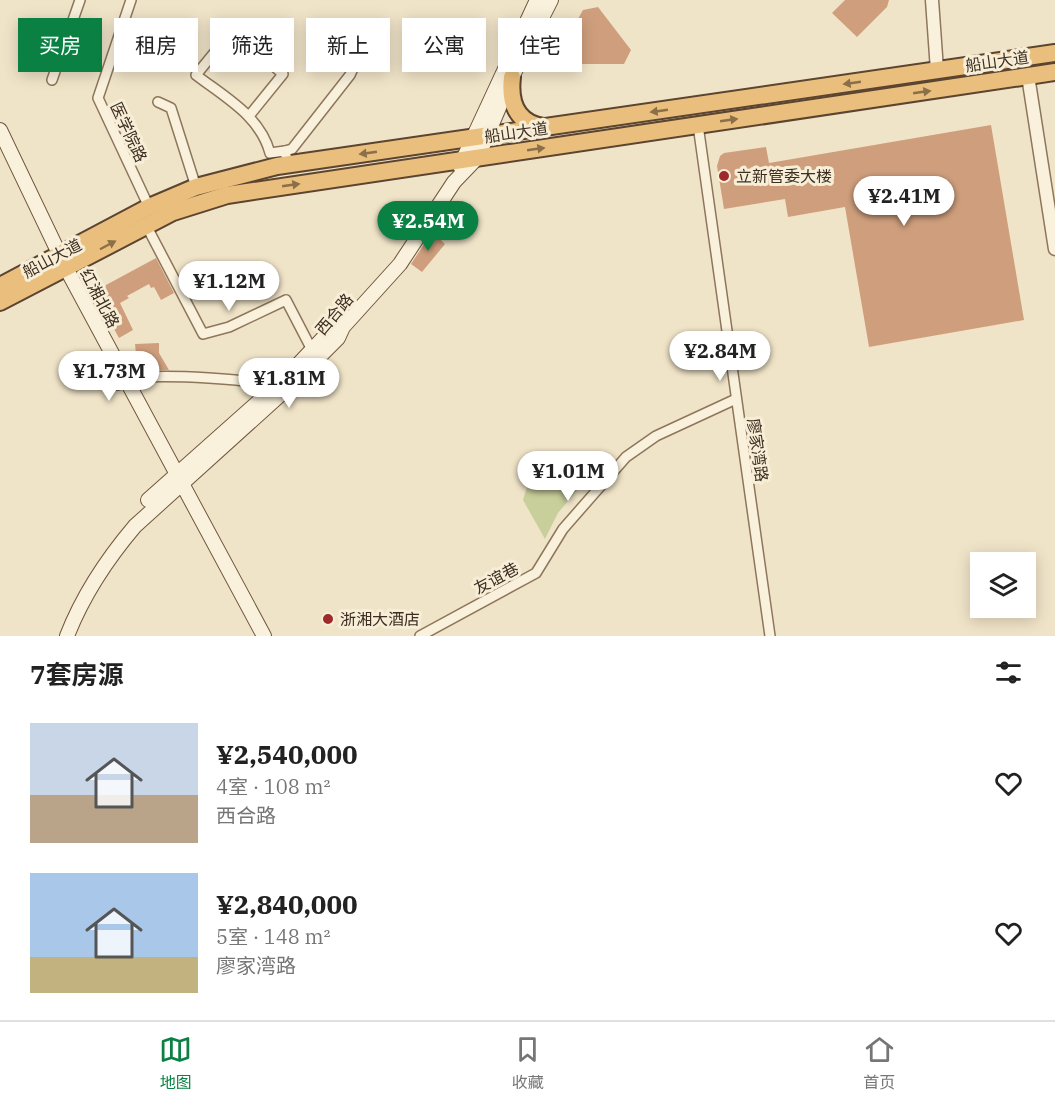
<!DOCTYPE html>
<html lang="zh">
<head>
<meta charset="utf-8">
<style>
	body { margin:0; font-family:"IBM Plex Serif","Noto Sans SC",serif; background:#f6f6f6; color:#222; height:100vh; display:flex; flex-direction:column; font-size:22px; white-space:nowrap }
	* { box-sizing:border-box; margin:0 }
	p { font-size:20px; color:#767676 }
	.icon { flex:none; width:33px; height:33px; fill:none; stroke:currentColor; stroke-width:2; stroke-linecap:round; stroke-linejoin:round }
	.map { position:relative; height:636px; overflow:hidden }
	.drawer { display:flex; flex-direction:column; background:#fff; flex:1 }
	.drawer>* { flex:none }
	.guide { position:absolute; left:18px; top:18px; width:600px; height:54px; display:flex; gap:12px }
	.buttons { position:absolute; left:970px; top:552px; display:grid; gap:12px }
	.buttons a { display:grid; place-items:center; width:66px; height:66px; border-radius:0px; background:#fff; box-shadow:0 3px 15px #0003; font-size:30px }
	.price { position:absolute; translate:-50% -51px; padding:0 14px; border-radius:21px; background:#fff; color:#222; font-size:20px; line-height:39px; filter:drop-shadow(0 2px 3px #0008) }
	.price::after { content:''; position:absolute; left:50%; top:36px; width:18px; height:14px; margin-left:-9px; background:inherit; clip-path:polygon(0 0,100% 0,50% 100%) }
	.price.selected { background:#0b8043; color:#fff }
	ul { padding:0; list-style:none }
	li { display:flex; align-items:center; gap:18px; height:150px; padding:0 30px }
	li span { display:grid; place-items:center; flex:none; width:168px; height:120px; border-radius:0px; color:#555 }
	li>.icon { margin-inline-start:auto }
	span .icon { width:72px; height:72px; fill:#fffc; stroke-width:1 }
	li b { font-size:26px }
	h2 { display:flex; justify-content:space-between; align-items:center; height:72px; padding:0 30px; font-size:26px }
	.chip { padding:0 21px; border-radius:0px; background:#fff; box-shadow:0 3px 15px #0003; font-size:21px; line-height:54px }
	.chip.selected { background:#0b8043; color:#fff }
	.dock { display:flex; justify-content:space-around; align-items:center; height:84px; border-top:2px solid #e0e0e0; background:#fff; font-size:16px; color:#767676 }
	.dock a { display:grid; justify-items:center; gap:3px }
	.dock .selected { color:#0b8043 }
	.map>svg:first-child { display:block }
</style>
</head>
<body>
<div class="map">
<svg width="1055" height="636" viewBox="0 0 1055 636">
	<rect width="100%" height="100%" fill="#f0e4c8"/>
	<path fill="#c9cf9b" d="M578,459L588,477L558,513L545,539L523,500L527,487Z"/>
	<g fill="#cf9f7d">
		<path d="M845,0H889L887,7L857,37L832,13Z"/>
		<path d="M598,7L631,50L624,64H573L560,50L583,10Z"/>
		<path d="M991,125L1024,320L869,347L845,207L788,217L785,199L724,209L717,166L720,156L724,153L766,147L769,163Z"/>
		<path d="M432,232L445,244L422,272L411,264Z"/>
		<path d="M156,258L174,293L161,300L154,287L151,288L149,284L127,296L129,298L120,303L133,330L119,338L101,305V291L106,285Z"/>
		<path d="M159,343V353L169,370H146L136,354L135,344Z"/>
	</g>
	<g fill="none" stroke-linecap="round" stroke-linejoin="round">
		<g stroke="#8d765c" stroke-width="12">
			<g id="minor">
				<path d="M131,0L98,98L149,207"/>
				<path d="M52,80L80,0"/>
				<path d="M158,102L171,108L196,187"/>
				<path d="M249,116L283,74L232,31L196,75C226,98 260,116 270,153L285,151L288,164"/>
				<path d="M698,125L770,636"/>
				<path d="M285,151L292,149L350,75L360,53"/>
				<path d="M146,225L203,334L229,327L286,300L312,350"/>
				<path d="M118,385C123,383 129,379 135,378C159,375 260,377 278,390"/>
				<path d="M420,636L536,573L563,529L626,457L656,436L736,399"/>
			</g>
		</g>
		<g stroke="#8d765c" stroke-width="15">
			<g id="tertiary">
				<path d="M932,0L937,70"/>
				<path d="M1028,76L1055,249"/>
			</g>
		</g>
		<g stroke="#6f573f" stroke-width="16">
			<g id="secondary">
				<path d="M0,130L66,268L264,636"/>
				<path d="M460,166L537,0"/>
				<path d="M291,372L344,316"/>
				<path d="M148,500L275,387"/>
				<path d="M67,636C83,595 107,559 135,526L291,385L338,338L343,327L400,264L454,182L478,157L512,77L551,0"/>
			</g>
		</g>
		<g stroke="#5b4430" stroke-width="20">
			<g id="trunk">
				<path d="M512,77C509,102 516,123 543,127"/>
				<path d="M0,286L149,207L196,187L277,166L1055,53"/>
				<path d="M0,302L173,212L227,195L1055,72"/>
			</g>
		</g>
		<use href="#minor" stroke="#faf1dc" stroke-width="9"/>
		<use href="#tertiary" stroke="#faf1dc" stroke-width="12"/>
		<use href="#secondary" stroke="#faf1dc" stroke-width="14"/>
		<use href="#trunk" stroke="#eabe7c" stroke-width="16"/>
	</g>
	<defs><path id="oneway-solid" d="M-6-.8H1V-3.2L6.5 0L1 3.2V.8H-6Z" transform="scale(1.5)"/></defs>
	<g fill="#8b6f49">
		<use href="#oneway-solid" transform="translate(852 83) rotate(172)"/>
		<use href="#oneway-solid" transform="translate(922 92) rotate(-8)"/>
		<use href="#oneway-solid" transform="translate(659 111) rotate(172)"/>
		<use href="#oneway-solid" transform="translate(729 120) rotate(-8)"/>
		<use href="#oneway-solid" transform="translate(536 149) rotate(-8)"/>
		<use href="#oneway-solid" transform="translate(368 153) rotate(172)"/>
		<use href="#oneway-solid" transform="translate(291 185) rotate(-8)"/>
		<use href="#oneway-solid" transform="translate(108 245) rotate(-28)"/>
	</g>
	<g fill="#9e2a2b" stroke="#f7eed8" stroke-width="2">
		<circle cx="724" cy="176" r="6"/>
		<circle cx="328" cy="619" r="6"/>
	</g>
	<g text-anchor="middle" stroke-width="6" stroke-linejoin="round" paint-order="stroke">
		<g font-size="16" fill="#3d2e20" stroke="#f7eed8">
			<text transform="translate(997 61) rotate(-8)" y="6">船山大道</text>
			<text transform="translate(129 132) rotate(65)" y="6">医学院路</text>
			<text transform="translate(516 132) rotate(-8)" y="6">船山大道</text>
			<text transform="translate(52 258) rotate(-28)" y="6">船山大道</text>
			<text transform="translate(100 298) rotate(62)" y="6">红湘北路</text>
			<text transform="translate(334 314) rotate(-50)" y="6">西合路</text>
			<text transform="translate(758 450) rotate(82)" y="6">廖家湾路</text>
			<text transform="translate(496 578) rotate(-28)" y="6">友谊巷</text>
		</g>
		<g font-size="16" fill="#3d2e20" stroke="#f7eed8" text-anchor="start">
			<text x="736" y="182">立新管委大楼</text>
			<text x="340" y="625">浙湘大酒店</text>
		</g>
	</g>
</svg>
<div class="buttons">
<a><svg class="icon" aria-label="layers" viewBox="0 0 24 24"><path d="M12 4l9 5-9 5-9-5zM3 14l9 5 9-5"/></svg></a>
</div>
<b class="price" style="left:904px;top:227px">¥2.41M</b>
<b class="price selected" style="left:428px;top:252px">¥2.54M</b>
<b class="price" style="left:229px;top:312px">¥1.12M</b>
<b class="price" style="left:720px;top:382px">¥2.84M</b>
<b class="price" style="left:109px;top:402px">¥1.73M</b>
<b class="price" style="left:289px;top:409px">¥1.81M</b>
<b class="price" style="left:568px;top:502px">¥1.01M</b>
<div class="guide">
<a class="chip selected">买房</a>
<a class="chip">租房</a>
<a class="chip">筛选</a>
<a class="chip">新上</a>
<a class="chip">公寓</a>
<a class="chip">住宅</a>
</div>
</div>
<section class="drawer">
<h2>7套房源<svg class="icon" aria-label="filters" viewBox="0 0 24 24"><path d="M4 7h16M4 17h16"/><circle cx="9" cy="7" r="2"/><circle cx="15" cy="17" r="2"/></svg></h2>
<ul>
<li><span style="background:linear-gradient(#c9d6e8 60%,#b9a48a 0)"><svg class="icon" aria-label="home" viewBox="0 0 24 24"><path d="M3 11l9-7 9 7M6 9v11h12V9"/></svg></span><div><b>¥2,540,000</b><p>4室 · 108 m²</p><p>西合路</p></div><svg class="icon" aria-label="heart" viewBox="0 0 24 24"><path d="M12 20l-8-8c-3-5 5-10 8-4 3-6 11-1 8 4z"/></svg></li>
<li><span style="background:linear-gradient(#a9c7e8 70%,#c2b280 0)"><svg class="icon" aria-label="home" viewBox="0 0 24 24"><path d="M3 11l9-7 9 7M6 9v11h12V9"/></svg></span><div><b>¥2,840,000</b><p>5室 · 148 m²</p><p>廖家湾路</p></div><svg class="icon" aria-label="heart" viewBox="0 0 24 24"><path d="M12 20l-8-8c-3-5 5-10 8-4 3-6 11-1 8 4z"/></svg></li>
</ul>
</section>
<nav class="dock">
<a class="selected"><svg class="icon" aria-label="map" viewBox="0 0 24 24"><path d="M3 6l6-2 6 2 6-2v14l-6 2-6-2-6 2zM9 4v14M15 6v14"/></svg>地图</a>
<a><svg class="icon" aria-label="saved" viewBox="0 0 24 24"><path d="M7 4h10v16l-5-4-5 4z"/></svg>收藏</a>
<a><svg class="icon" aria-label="home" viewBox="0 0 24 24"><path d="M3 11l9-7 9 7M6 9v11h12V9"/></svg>首页</a>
</nav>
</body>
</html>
